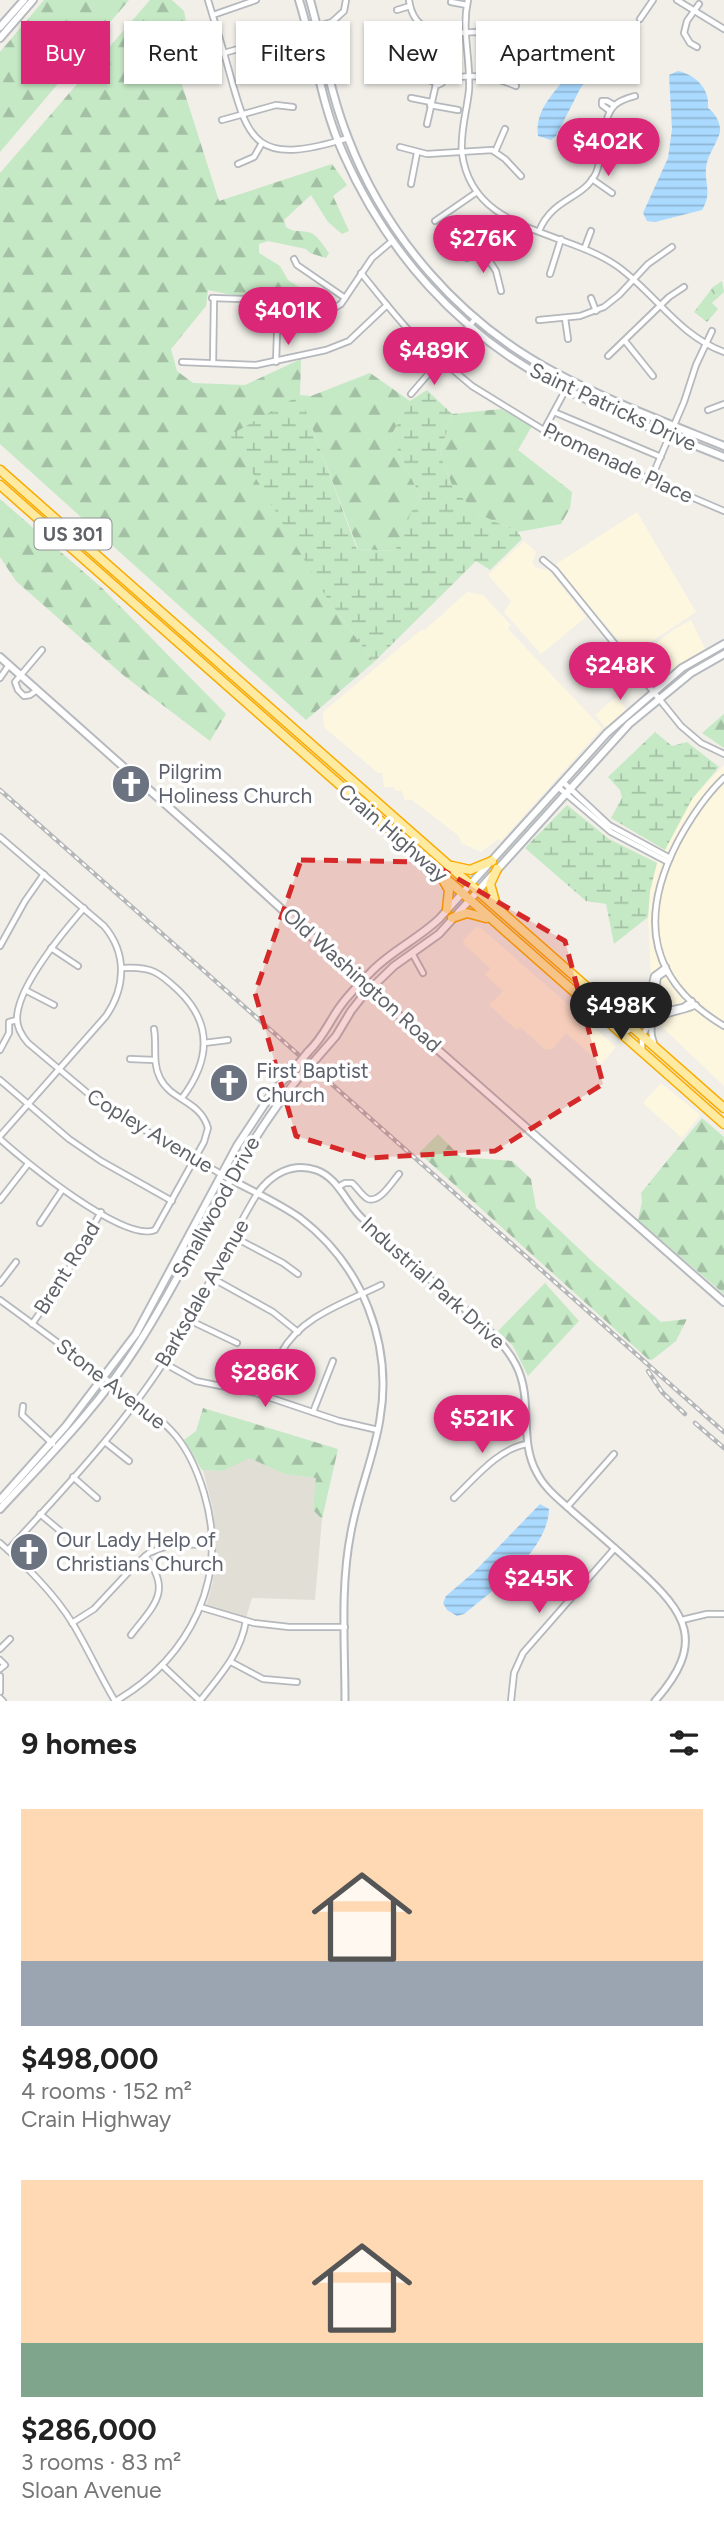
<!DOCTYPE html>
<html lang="en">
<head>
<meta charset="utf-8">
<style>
	body { margin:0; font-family:Figtree,sans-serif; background:#f6f6f6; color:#222; height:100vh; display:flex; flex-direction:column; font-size:26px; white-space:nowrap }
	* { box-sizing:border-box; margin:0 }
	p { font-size:23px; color:#767676 }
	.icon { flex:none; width:38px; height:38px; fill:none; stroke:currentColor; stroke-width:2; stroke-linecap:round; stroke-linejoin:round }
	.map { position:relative; height:1701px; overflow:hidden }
	.side { display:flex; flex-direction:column; background:#fff; flex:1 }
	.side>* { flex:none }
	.top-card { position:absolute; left:21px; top:21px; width:682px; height:63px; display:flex; gap:14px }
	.price { position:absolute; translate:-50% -60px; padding:0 16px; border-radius:24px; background:#db2777; color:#fff; font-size:23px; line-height:46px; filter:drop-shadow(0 2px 4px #0008) }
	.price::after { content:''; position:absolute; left:50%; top:42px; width:21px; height:16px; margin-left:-10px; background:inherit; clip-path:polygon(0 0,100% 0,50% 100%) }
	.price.selected { background:#222; color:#fff }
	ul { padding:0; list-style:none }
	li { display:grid; align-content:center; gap:14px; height:371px; padding:0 21px }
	li span { display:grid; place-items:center; height:217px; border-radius:0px; color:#555 }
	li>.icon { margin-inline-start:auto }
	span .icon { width:126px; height:126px; fill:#fffc; stroke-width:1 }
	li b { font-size:30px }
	h2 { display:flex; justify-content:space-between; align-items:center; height:84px; padding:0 21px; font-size:30px }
	.chip { padding:0 24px; border-radius:0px; background:#fff; box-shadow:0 2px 5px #0004; font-size:24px; line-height:63px }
	.chip.selected { background:#db2777; color:#fff }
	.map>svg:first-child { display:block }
</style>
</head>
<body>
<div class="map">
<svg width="724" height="1701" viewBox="0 0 724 1701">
	<defs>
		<pattern id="forest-firs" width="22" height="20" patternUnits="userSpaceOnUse" patternTransform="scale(1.75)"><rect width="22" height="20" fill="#c5e8c5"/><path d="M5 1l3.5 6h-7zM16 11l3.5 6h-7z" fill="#a3c0a4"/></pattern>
		<pattern id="wetland-marsh" width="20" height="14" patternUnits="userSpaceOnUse" patternTransform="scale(1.75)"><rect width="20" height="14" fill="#c5e8c5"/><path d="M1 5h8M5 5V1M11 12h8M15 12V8" fill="none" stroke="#a3c0a4"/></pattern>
		<pattern id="park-crowns" width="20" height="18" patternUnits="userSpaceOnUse" patternTransform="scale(1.75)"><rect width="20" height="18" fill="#c5e8c5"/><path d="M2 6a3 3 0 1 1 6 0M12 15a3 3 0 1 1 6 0" fill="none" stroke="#a3c0a4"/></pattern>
		<pattern id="water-rules" width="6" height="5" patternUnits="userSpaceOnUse" patternTransform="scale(1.75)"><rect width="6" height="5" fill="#aadaff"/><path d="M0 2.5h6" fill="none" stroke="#8eb4d2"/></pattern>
	</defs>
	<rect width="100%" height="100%" fill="#f1efe8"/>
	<g fill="#fef7e0">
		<path d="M637,512L696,612L631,655L585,601L556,564Z"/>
		<path d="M524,541L536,552L532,562L535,567L544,570L547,568L586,617L541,654L504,612L511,601L488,575Z"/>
		<path d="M467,592L483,595L511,625L508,629L602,728L501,841L498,839L481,852L461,843L459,836L412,800H405L401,790L396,791L394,787H384L382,773H378L324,727L323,712L422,629L424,631Z"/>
		<path d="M691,620L705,649L653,684L636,664L635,660L673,630Z"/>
		<path d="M616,697L627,711L608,728L605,727L595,715Z"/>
		<path d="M724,765V1086L642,1008L647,1001L651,977L648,917L650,891L657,863L692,799Z"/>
		<path d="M476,927L481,928L616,1047L601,1064L566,1033L553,1048L546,1050L520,1027L517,1030L489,1005L503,991L485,975L490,968L464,944L463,941Z"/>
		<path d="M661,1083L700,1115L682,1138L643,1103Z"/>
	</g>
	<path fill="#e1ded6" d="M249,1457L284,1474L317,1478L313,1510L322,1519L315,1600L252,1598L246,1618L206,1606L213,1582L216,1544L213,1509L203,1470L222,1471Z"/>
	<g fill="url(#forest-firs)">
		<path d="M44,0H129L0,152V52Z"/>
		<path d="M150,0H172L184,11L190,42L171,50L219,201L332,164L347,185L333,196L349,231L342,234L328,222L311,195L284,220L286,227C294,233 299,230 308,232C318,234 323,246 329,253L326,258L310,253L306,249L268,241L259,244V253L280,266L288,280L304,290L314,301L301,309L208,290L206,306L171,349L177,371L193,383L245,385L301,359L300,395L311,396L370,373L410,401L391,436L421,498L412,511L396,551L358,549L300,396L327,598L374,662L306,720L0,444V173Z"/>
		<path d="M501,409L532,426L518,450L572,492L570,508L561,524L518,532L476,513L453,488L440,454L452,414Z"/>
		<path d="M0,499L102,588L226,714L210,741L123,675L16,581L0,557Z"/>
		<path d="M724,714V748L702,733Z"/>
		<path d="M702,1118L724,1137V1294L638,1220L642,1202L641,1193Z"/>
		<path d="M438,1134L461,1157L512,1161L531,1179L536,1208L595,1264L661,1322L687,1319L676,1341L652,1360L648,1359L419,1153Z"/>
		<path d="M545,1283L579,1321L528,1376L513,1346L498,1331Z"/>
		<path d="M203,1408L338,1449L322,1519L313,1510L316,1478L284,1474L250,1458L222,1471L202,1470L184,1440L196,1431Z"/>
	</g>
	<g fill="url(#wetland-marsh)">
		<path d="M427,390L452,414L440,454L453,488L476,513L518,532L522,539L490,570L476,561L374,662L327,598L230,435L300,395L357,549L395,551L412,511L421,498L391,436L410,401Z"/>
		<path d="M655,732L672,746L687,742L719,767L692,799L665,850L611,818L622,798L620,790L608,777Z"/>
		<path d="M567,805L609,839L657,863L650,891L648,917L614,944L606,904L586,901L525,848Z"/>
	</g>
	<path fill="url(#park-crowns)" d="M722,281L724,292L712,303L718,309L707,322L694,312L713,287Z"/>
	<g fill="url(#water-rules)">
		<path d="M586,22C598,26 603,31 609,43L606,52L580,89L556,136L551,140L538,136C533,100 573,82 575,56C576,47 571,37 571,28Z"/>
		<path d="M678,71C696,75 710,89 708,108C715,113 721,123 720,132C717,144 707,155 706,168C705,186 712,194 702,210L655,222L647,221L643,213L668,158L672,129L669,75Z"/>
		<path d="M540,1504L549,1509C548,1551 494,1589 464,1614L457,1616L447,1610L443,1603L446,1596L474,1572Z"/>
	</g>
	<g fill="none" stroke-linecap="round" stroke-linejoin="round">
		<g stroke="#b5b8bc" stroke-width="8">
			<g id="minor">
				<path d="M208,0L224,53"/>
				<path d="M346,0L344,11L332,22L224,53C248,138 248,169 348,138"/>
				<path d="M409,0C415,47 466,29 495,32C509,34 523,41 537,45"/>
				<path d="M468,0C461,31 471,59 469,90C467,111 460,131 462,153C472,233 564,229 617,266C655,293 678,335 724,352"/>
				<path d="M677,0L724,29"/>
				<path d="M451,2L467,5"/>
				<path d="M397,10L410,6"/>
				<path d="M213,15L256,0"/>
				<path d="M640,19L653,0"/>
				<path d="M391,37L405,73C415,80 429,76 438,85L442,83L444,78L437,75L434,81"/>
				<path d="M266,41L273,63"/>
				<path d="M440,44V75"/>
				<path d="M697,47L690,43L684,33L687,21L699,4"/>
				<path d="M444,79C471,74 491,75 516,86"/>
				<path d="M411,98L431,102"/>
				<path d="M430,105L458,110"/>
				<path d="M610,111L602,105V101H607L614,105"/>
				<path d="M222,120L276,105L293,107"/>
				<path d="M427,124L436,84"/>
				<path d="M605,135L627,138L645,149"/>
				<path d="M400,147L427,154L492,150L505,159L521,176"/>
				<path d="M580,148L601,152"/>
				<path d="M495,152L505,129"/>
				<path d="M238,164L254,157L262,143"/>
				<path d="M592,179L612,193"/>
				<path d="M411,184L417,153"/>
				<path d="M435,221L477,192"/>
				<path d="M539,231C553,197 583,200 596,173C604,155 601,117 615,105C620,100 628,98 635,96"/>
				<path d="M585,247L591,231"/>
				<path d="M483,251L496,271L501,291"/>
				<path d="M467,258L483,251L507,219"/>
				<path d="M294,259L297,265L345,298"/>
				<path d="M361,273C380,296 413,340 437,356"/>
				<path d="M550,274L561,239"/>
				<path d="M212,298L242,299L312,314H324L341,304L372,258L392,241"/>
				<path d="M591,298L596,311"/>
				<path d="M565,318L568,339"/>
				<path d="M539,320L580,316L604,307L619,295L648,264L672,247"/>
				<path d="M625,341L653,376"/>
				<circle cx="441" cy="359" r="5.5"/>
				<path d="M445,355L476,318"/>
				<path d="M608,356L669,297L684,287"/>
				<path d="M182,362L256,365L326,350L349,341L387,305"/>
				<path d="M276,362L278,307"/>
				<path d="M213,363L214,298"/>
				<path d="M445,363L472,386L563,442L724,511"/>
				<path d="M411,394L437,364"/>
				<path d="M708,410L724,404"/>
				<path d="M554,412L661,457"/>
				<path d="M544,430L566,389"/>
				<path d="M651,479L684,402L696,365L712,331"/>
				<path d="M543,560L555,570L681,726L701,743L724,754"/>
				<path d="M0,678L9,665"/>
				<path d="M37,690L30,695L24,696L18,690L15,682L42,650"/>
				<path d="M724,778C704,797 690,819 677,843C639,918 648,981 724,1026"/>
				<path d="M563,782L609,825L670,858"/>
				<path d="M558,787L611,832L668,862"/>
				<path d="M0,837L104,926C127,953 126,987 106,1016L0,1136"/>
				<path d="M84,908C64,931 17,987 17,1019C17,1028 22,1036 28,1043L103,1106L221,1174"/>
				<path d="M0,946L25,901L44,874"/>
				<path d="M51,948L78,966"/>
				<path d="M412,953L423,973"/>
				<path d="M122,968C151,966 159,972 179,991C214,1025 209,1062 182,1098"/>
				<path d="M27,991L54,1005"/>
				<path d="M628,1021C654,1019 649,993 654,976L666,967"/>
				<path d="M618,1028L627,1031C637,1026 653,1013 655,1001C657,993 656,985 658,977L667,971"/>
				<path d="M204,1043L228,1040"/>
				<path d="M654,1043C641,1010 678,1015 696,1005"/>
				<path d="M0,1050L9,1033V1022L17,1020"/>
				<path d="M642,1051V1036L656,1013L683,1007L692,1001"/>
				<path d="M130,1059L155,1060"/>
				<path d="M0,1080L69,1139L101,1161L172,1201"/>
				<path d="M0,1139C24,1161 124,1243 155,1230L204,1142L208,1128C200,1100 171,1101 160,1078C152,1063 157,1045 154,1029"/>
				<path d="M338,1187L345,1183H352C357,1187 362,1196 368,1199C380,1203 392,1182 399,1174"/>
				<path d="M0,1200L28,1164"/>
				<path d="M40,1223L62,1190"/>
				<path d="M234,1237L283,1263L298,1274"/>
				<path d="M212,1278L273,1312L298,1332"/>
				<path d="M0,1283L16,1262"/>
				<path d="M0,1300C40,1329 80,1359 119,1389C139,1404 160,1417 176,1436C190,1453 198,1473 204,1493C230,1579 190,1657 116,1701"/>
				<path d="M189,1320L237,1343"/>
				<path d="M32,1324L61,1283L101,1212"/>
				<path d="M164,1363L196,1381L256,1393L339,1421L378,1430"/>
				<path d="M266,1395C270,1382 274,1366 281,1353C301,1316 345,1303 381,1285"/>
				<path d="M23,1406L22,1415L53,1444"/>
				<path d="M313,1412L333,1361"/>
				<path d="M105,1442L129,1461"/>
				<path d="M73,1477L97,1498"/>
				<path d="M454,1498C474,1479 499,1448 527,1444"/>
				<path d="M567,1507L614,1454"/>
				<path d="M40,1514L64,1534"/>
				<path d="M0,1543C27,1567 54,1593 73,1624C88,1649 100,1676 115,1701"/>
				<path d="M8,1550C63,1490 120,1430 164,1362C199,1308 224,1249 257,1194"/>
				<path d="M200,1607L254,1623L289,1627H345"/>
				<path d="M682,1620L707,1614H724"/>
				<path d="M72,1623L94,1609L136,1564L149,1553L172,1544L212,1545"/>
				<path d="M131,1635C154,1605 173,1591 145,1556"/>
				<path d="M0,1649L10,1639"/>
				<path d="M0,1660L5,1665L0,1669"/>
				<path d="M231,1662L263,1679L297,1682"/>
				<path d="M163,1666L200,1701"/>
				<path d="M0,1676V1692"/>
				<path d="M0,1698L3,1701"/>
				<path d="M200,1701C220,1675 240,1655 246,1621"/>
				<path d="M511,1701L514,1673L523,1653L615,1548"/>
			</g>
		</g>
		<g stroke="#b5b8bc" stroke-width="9">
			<g id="tertiary">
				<path d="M221,1174C247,1189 276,1201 300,1218C362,1265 393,1343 380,1419C374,1457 358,1493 351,1532C340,1587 345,1645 345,1701"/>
				<path d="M257,1194C271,1174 292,1162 316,1170C339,1178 346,1204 363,1219C392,1247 424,1274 454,1300C476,1319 503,1339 516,1365C534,1400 518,1440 537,1473C545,1489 560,1500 573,1512C594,1530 616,1549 637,1568C688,1614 706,1643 655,1701"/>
			</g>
		</g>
		<g stroke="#b6babf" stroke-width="10">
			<g id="secondary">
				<path d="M299,0C315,51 321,104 343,153C386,251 458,333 554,383C608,412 667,434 724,457"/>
				<path d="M310,0C323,46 330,93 348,138C386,237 460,322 554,372C608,401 667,423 724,446"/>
				<path d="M0,27L24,0"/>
				<path d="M0,38L33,0"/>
				<path d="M0,657L227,859L361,982L724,1302"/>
				<path d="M308,1052C322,1039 328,1024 339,1008C348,995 360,983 371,972C391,951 418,939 439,919L607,733L682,668L724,644"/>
				<path d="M316,1059L336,1036L351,1011L362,997L394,966L439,934L629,724L691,673L724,654"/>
				<path d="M0,1500L66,1426L136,1334L237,1146L272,1093L299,1063"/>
				<path d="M0,1509C48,1457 99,1406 137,1346C196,1255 234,1152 306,1069"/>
			</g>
		</g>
		<g stroke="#f9ab00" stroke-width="11">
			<g id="trunk">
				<path d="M0,470L724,1108"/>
				<path d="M0,485L724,1124"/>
				<path d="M452,866L470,870L492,861"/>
				<path d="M442,878L449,890L447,909"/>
				<path d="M496,905L490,884L497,869"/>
				<path d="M452,918L467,913L486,918"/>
			</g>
		</g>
		<use href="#minor" stroke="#fff" stroke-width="4.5"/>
		<use href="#tertiary" stroke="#fff" stroke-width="5"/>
		<use href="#secondary" stroke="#fff" stroke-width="6"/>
		<use href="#trunk" stroke="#feeaa1" stroke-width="8"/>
		<g stroke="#b6b7b8" stroke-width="4.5">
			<g id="rail">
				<path d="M0,790L724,1432"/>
				<path d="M648,1371L662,1392L685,1414"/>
				<path d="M695,1423L724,1448"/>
			</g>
		</g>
		<use href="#rail" stroke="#fff" stroke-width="2" stroke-dasharray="5" stroke-linecap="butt"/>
		<g stroke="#b6babf" stroke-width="10" stroke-linecap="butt">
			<g id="secondary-bridge">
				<path d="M299,1063L308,1052"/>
				<path d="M306,1069L316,1059"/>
			</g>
		</g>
		<use href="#secondary-bridge" stroke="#fff" stroke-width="6"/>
	</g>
	<path fill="#d62828" fill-opacity="0.2" stroke="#d62828" stroke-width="5" stroke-dasharray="14 9" stroke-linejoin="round" d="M301,860L429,862L565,941L603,1084L495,1151L368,1158L296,1136L255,993Z"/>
	<defs>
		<g id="church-disc" transform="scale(2.0125)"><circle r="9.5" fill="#6b7280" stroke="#fff"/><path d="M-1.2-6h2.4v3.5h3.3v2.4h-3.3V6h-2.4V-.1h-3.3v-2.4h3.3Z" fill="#fff"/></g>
	</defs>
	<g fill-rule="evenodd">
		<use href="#church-disc" x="131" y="784"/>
		<use href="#church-disc" x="229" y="1083"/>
		<use href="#church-disc" x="29" y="1552"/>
	</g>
	<g text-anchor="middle" stroke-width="7" stroke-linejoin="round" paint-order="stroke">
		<rect fill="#fff" stroke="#8f9295" stroke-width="2" x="34.5" y="518.5" width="77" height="31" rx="5"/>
		<g font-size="19" font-weight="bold" fill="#5f6368">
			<text x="73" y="541">US 301</text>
		</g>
		<g font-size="21" fill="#5f6368" stroke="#fff">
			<text transform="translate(613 407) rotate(25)" y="7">Saint Patricks Drive</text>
			<text transform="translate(618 463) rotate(25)" y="7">Promenade Place</text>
			<text transform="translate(393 833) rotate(41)" y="7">Crain Highway</text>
			<text transform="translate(362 980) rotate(42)" y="7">Old Washington Road</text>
			<text transform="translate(150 1131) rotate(31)" y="7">Copley Avenue</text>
			<text transform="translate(216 1207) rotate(-61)" y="7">Smallwood Drive</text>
			<text transform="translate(67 1268) rotate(-58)" y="7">Brent Road</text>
			<text transform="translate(433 1283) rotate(42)" y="7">Industrial Park Drive</text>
			<text transform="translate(202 1293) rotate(-60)" y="7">Barksdale Avenue</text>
			<text transform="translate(111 1384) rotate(38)" y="7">Stone Avenue</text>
		</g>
		<g font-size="21" fill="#5b616d" stroke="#fff" text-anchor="start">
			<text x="158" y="779">Pilgrim<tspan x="158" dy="24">Holiness Church</tspan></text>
			<text x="256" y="1078">First Baptist<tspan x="256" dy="24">Church</tspan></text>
			<text x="56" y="1547">Our Lady Help of<tspan x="56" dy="24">Christians Church</tspan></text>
		</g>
	</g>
</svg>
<b class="price" style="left:608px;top:178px">$402K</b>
<b class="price" style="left:483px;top:275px">$276K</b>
<b class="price" style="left:288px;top:347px">$401K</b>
<b class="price" style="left:434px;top:387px">$489K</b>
<b class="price" style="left:620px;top:702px">$248K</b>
<b class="price selected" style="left:621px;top:1042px">$498K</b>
<b class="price" style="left:265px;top:1409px">$286K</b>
<b class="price" style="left:482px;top:1455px">$521K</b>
<b class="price" style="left:539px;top:1615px">$245K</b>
<div class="top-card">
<a class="chip selected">Buy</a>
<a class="chip">Rent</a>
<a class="chip">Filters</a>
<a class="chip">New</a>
<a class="chip">Apartment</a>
</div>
</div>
<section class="side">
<h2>9 homes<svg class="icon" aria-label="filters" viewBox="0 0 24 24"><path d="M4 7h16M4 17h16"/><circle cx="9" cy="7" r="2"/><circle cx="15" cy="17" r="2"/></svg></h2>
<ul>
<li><span style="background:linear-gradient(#ffd9b3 70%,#9aa5b1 0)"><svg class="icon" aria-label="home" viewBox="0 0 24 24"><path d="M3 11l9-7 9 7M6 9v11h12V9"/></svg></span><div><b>$498,000</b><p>4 rooms · 152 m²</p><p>Crain Highway</p></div></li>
<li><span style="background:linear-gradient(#ffd9b3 75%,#7fa58c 0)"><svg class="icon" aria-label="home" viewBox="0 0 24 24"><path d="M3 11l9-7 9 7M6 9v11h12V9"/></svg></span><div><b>$286,000</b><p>3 rooms · 83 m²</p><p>Sloan Avenue</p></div></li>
</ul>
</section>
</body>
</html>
